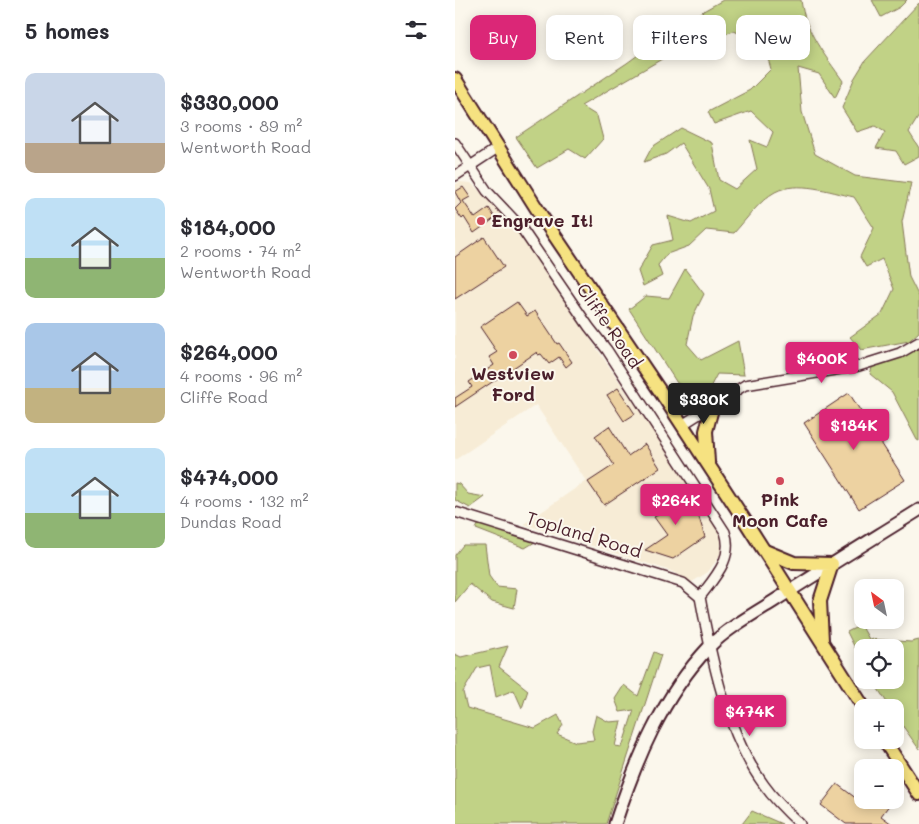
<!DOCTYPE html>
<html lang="en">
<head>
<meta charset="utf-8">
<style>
	body { margin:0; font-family:Mali,sans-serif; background:#f7f7f7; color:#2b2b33; height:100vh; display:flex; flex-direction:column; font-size:19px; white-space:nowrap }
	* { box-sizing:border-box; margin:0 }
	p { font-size:16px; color:#7c7c81 }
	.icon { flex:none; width:28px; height:28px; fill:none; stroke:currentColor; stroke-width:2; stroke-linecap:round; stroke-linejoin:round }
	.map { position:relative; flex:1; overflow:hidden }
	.sheet { display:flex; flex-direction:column; background:#fff; width:455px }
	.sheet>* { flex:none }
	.banner { position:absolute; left:15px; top:15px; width:374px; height:45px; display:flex; gap:10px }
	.needle { width:32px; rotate:327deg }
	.buttons { position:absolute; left:399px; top:579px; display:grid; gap:10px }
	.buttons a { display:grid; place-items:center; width:50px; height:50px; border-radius:10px; background:#fff; box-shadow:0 2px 12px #0003; font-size:25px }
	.price { position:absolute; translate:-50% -42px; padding:0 11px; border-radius:5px; background:#db2777; color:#fff; font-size:16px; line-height:32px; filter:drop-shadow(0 1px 2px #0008) }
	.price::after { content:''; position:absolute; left:50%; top:30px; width:15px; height:11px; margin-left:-8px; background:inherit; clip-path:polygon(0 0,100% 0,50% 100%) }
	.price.active { background:#222; color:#fff }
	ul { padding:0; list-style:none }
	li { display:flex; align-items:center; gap:15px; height:125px; padding:0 25px }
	li span { display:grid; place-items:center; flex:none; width:140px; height:100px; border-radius:10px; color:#555 }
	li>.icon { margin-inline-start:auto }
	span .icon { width:60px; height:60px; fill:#fffc; stroke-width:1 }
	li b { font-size:21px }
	h2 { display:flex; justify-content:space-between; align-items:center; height:60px; padding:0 25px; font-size:21px }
	.pill { padding:0 18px; border-radius:10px; background:#fff; box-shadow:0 2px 12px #0003; font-size:18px; line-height:45px }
	.pill.active { background:#db2777; color:#fff }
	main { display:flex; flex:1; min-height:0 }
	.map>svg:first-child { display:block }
</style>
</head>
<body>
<main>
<section class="sheet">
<h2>5 homes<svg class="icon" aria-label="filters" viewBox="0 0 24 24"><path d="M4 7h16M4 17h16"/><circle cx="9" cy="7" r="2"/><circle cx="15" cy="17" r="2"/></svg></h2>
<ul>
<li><span style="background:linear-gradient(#c9d6e8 70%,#b9a48a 0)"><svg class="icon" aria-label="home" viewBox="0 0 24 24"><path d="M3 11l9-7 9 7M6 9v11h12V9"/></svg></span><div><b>$330,000</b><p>3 rooms · 89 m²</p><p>Wentworth Road</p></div></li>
<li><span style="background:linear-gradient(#bfe0f5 60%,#8fb573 0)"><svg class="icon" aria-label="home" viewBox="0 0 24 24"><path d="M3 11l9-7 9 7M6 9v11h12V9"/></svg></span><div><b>$184,000</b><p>2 rooms · 74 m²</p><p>Wentworth Road</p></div></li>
<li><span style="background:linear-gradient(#a9c7e8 65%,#c2b280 0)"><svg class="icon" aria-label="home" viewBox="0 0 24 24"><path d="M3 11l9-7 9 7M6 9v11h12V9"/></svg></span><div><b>$264,000</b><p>4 rooms · 96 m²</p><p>Cliffe Road</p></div></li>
<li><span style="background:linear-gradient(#bfe0f5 65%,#8fb573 0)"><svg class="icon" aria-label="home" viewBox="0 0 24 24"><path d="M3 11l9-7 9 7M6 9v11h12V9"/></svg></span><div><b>$474,000</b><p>4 rooms · 132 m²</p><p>Dundas Road</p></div></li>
</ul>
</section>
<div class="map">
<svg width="464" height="824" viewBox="0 0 464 824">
	<rect width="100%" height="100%" fill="#fbf7ec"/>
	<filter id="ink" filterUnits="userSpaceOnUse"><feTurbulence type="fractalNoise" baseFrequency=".02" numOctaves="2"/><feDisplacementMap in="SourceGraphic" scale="10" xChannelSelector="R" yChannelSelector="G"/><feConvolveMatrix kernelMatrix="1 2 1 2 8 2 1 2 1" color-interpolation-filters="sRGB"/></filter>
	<g filter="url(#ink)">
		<path fill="#f7ecd6" d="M5,182L16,183L52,217L258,519L266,539V554L253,572L237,582L216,571L69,524L131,481L81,405L0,460V185Z"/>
		<g fill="#c1d286" stroke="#867858">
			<path d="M268,0H346C350,32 370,55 388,81L380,98L364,74L343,68L347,112L360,154L400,176L456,183L447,222L454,277L464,297V332L454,341L406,350L395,337L427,314L439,289L427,259L411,267L405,257L419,228L399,197C375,192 343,180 320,192C305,200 290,221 279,233L251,230L234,246L212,254L203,265L207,276L188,286L183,271L198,245L218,240L213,216L236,223L259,211L254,189L226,143L211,154L189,162L197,147L226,128L257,143L264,180L280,189L302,169L295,140L312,147L318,132L296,111L259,124L253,112L295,90L316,69L309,45L279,31L231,45L126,106L142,116L148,139L130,159L114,149L82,168L61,137L172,63L227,23Z"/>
			<path d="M417,0H452L445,7L426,17Z"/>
			<path d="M464,3V116L454,132L464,148V156L449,164L441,151L421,148L430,132L420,126L402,132L387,108L399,79L410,61Z"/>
			<path d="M230,269L249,294L238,316L232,344L246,360L283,341L289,375L262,374L251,395L222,383L174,309L191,296L214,298Z"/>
			<path d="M464,343V441L462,440L437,392L415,374L419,362Z"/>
			<path d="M0,483L4,484L13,494L30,497L15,508L0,500Z"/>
			<path d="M27,517L65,529L80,542L70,548L21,529Z"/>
			<path d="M8,545H30L34,576L42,587L62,589L59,608L37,602L15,584L0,602V555Z"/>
			<path d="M406,625L414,639L456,642L464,640V749L440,715V708L435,707L417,680H440V648H408L407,662L392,632Z"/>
			<path d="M53,646L44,667L73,690L67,708L59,690L41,697L35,665L22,668L8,692L12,708L80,728L103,715L108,725L102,734L121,742L139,740L137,731L141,715L154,722L166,721L160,746L167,747L179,710L165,712L160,699L169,685L183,696L199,652L206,655L151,824H0V654L6,657Z"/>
			<path d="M297,811L327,824H287Z"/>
		</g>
		<g fill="#edd2a1" stroke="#4a1f2b">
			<path d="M8,187L15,197L8,201L20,218L34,208L40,218L19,233L9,217L7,219L0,209L6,203L0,192Z"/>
			<path d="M29,237L49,267L0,299V257Z"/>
			<path d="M62,302L72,316L80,311L102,344L104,343L117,362L111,367L104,357L94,364L86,354L83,355L82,352L0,407V398L17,387L14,382L39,365L34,357L42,352L25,327Z"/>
			<path d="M163,388L180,414L169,421L152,395Z"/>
			<path d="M394,393L450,480L404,509L349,423Z"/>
			<path d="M154,426L173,456L190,444L205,468L149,505L133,482L159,465L140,436Z"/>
			<path d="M219,486L239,516L243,514L250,537L218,559L190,550L212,535L199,517L203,515L196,504Z"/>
			<path d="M382,784L414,808L420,800H438L426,816L437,824H391L366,805Z"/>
		</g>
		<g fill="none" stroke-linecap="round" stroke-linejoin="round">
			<g stroke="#4a1f2b" stroke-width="12">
				<g id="street">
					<path d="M0,143L32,191L65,226L134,327L152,350L270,532C279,558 260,577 245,597C256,657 272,735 309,785C319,799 332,812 345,824"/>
					<path d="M0,176L44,147"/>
					<path d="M227,425L290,385L404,366L445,353L464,342"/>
					<path d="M0,512L228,583L245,597"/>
				</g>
			</g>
			<g stroke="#4a1f2b" stroke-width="15">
				<path id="secondary" d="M160,824C181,760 207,697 254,647C270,630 298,614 319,601C367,570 416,540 464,510"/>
			</g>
			<g stroke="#4a1f2b" stroke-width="16">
				<g id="primary">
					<path d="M0,79L89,220L209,397L292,524L409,708"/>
					<path d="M209,397C226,404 239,407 258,405L251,431L253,462"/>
					<path d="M310,551L339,563L377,564L365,601L367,640"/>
					<path d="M429,740L464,794"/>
				</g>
			</g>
			<use href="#street" stroke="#fbf7ec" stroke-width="9"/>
			<use href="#secondary" stroke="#fbf7ec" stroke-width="11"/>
			<use href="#primary" stroke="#f6e281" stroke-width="12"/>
		</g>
	</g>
	<g fill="#d1495b" stroke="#fbf7ec" stroke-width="2">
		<circle cx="26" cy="221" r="5"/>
		<circle cx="58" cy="355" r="5"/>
		<circle cx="325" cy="481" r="5"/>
	</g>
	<g text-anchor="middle" stroke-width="4" stroke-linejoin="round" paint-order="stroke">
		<g font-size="18" font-weight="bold" fill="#4a1f2b" stroke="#fbf7ec">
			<text x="36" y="227" text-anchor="start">Engrave It!</text>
			<text x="58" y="380">Westview<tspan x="58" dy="21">Ford</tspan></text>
			<text x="325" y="506">Pink<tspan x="325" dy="21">Moon Cafe</tspan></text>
		</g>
		<g font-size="18" fill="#4a1f2b" stroke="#fbf7ec">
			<text transform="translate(154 326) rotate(55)" y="6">Cliffe Road</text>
			<text transform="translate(129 535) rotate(17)" y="6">Topland Road</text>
		</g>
	</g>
</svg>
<div class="buttons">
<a><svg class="needle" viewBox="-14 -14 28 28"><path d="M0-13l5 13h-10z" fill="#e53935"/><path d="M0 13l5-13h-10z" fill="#7c7c81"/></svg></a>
<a><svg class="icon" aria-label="locate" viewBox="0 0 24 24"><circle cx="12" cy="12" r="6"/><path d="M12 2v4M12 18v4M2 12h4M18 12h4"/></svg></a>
<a>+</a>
<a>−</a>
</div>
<b class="price" style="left:367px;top:384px">$400K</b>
<b class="price active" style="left:249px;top:425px">$330K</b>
<b class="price" style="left:399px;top:451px">$184K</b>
<b class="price" style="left:221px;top:526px">$264K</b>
<b class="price" style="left:295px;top:737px">$474K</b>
<div class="banner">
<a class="pill active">Buy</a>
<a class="pill">Rent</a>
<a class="pill">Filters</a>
<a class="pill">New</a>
</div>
</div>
</main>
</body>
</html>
